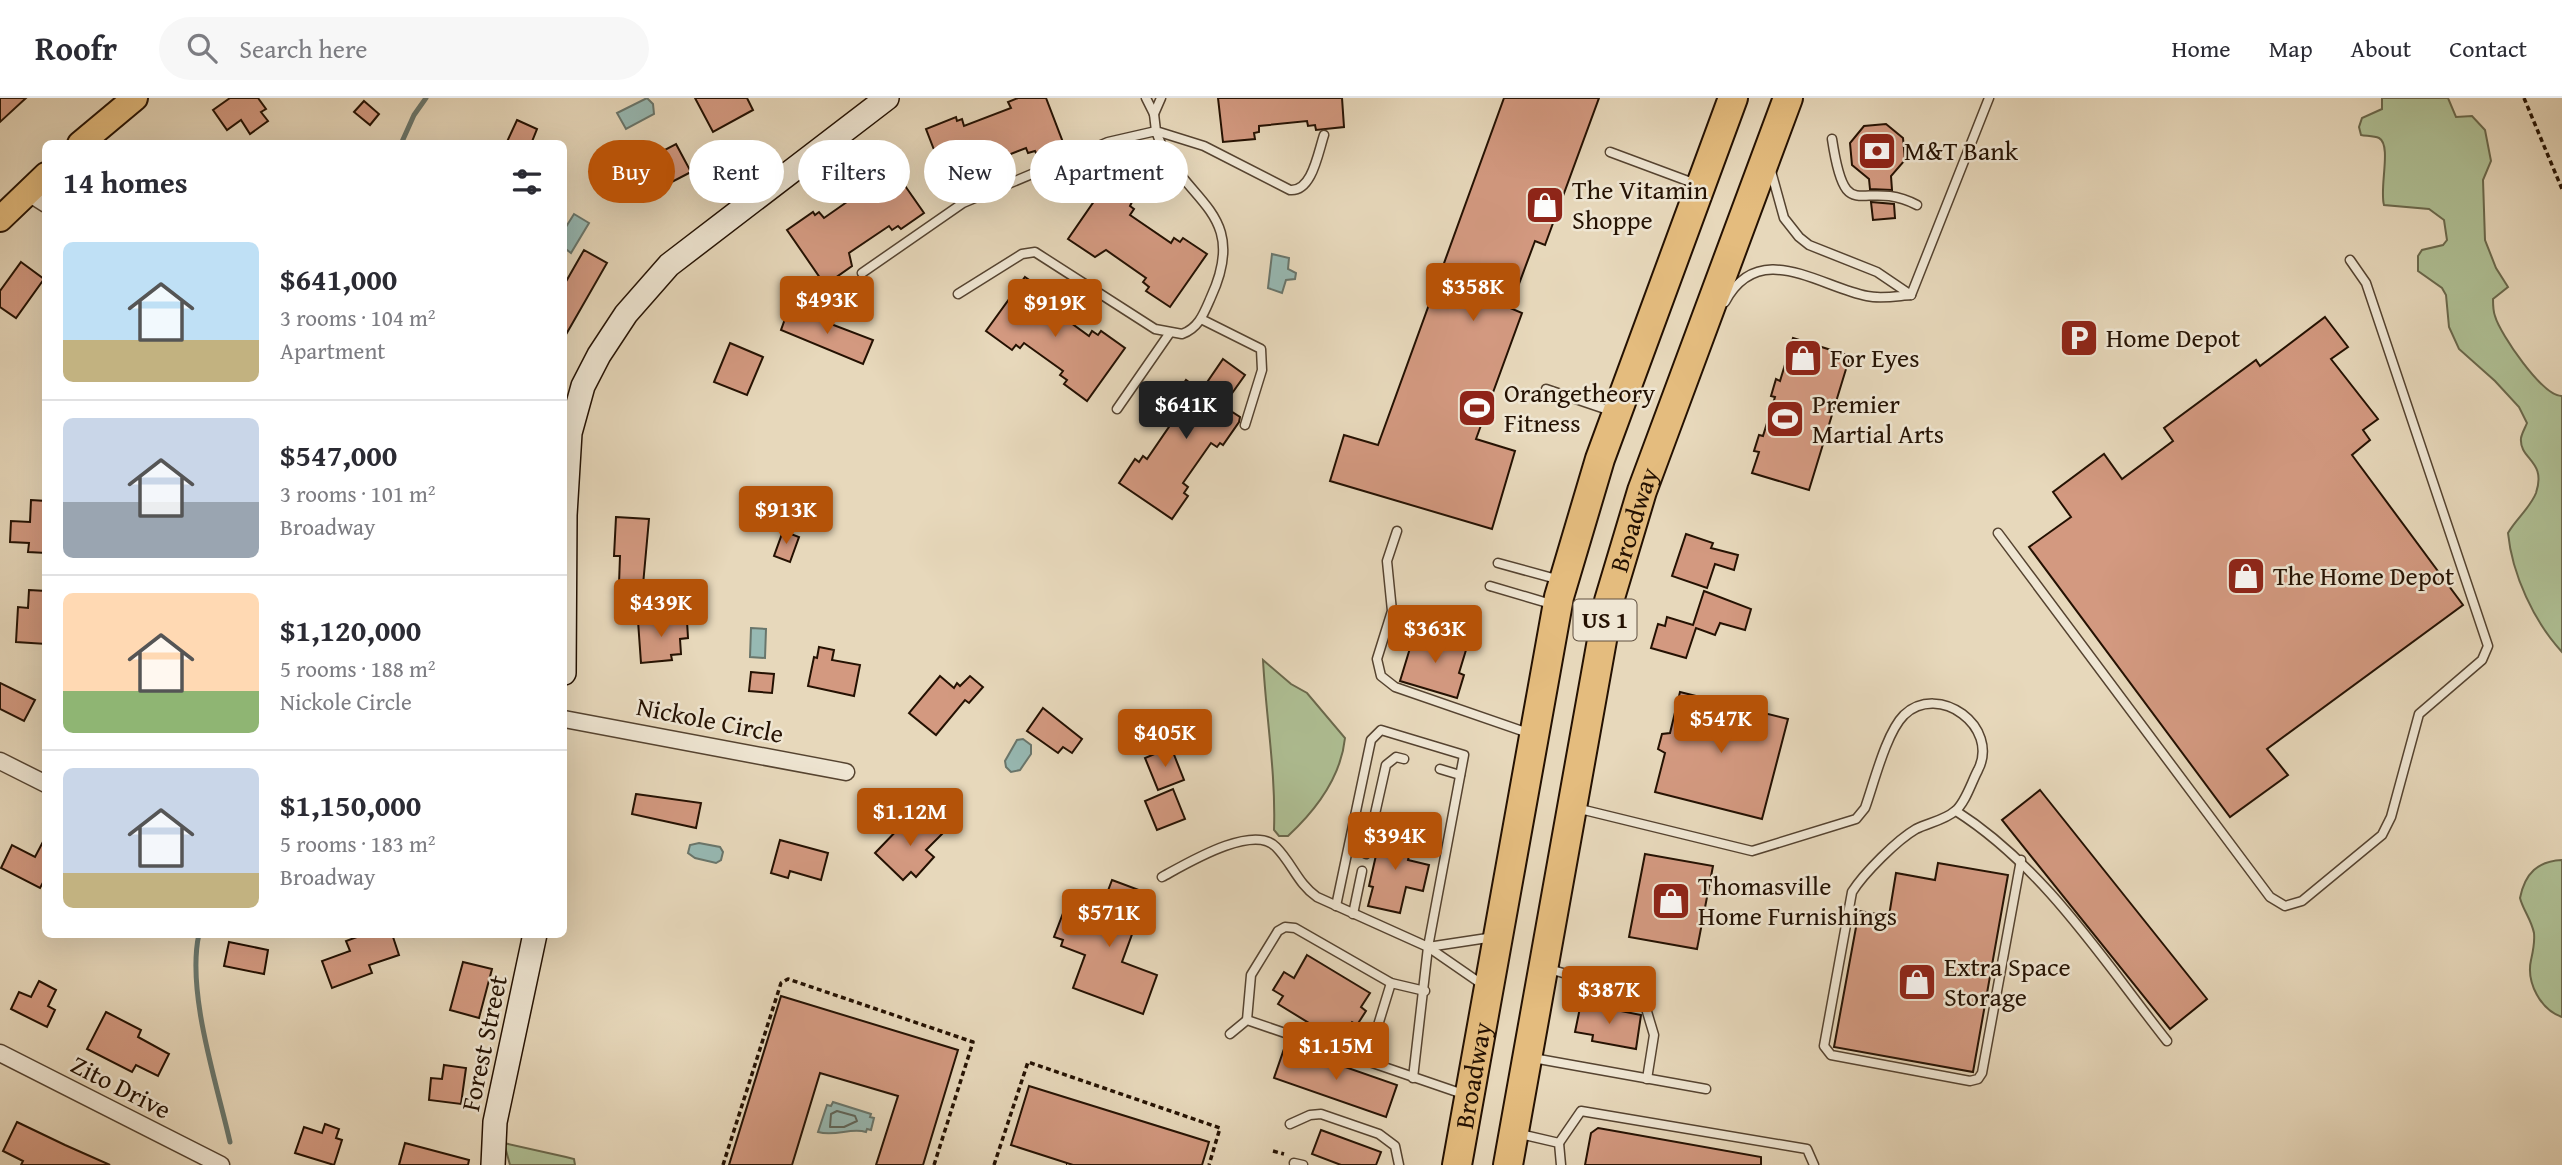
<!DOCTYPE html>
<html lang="en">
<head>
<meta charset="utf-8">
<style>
	body { margin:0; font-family:"Gentium Book Plus",serif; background:#f7f7f7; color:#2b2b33; height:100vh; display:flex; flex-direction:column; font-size:26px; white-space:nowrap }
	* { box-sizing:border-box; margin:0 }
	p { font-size:23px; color:#7c7c81 }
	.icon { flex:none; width:38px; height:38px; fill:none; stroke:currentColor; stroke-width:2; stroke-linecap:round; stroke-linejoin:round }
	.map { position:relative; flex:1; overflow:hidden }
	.drawer { position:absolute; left:42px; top:42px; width:525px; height:798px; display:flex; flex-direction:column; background:#fff; border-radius:10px; box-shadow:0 7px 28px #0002 }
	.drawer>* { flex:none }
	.top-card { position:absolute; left:588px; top:42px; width:665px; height:63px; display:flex; gap:14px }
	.price { position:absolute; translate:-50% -60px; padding:0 16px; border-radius:7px; background:#b45309; color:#fff; font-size:23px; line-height:46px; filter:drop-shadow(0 2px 4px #0008) }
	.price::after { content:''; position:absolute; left:50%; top:42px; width:21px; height:16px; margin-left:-10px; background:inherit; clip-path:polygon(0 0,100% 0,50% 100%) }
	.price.active { background:#222; color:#fff }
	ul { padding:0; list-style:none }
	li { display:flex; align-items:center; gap:21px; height:175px; padding:0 21px }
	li+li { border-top:2px solid #e1e1e2 }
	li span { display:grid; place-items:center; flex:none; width:196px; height:140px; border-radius:10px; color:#555 }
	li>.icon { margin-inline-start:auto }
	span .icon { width:84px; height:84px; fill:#fffc; stroke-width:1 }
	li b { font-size:30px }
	h2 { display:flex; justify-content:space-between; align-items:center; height:84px; padding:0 21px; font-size:30px }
	.pill { padding:0 24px; border-radius:32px; background:#fff; box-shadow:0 7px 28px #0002; font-size:24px; line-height:63px }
	.pill.active { background:#b45309; color:#fff }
	header { display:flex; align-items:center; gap:42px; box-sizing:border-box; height:98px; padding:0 35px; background:#fff; border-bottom:2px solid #e1e1e2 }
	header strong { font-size:33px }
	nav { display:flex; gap:38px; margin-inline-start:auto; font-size:24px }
	.search { width:490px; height:63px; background:#f7f7f7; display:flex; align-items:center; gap:18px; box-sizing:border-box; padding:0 24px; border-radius:38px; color:#7c7c81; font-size:26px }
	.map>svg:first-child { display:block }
</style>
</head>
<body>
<header>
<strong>Roofr</strong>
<div class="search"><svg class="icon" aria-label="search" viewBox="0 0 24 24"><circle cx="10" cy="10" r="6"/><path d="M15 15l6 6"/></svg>Search here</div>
<nav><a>Home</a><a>Map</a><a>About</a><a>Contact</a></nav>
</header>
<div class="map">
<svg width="2562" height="1067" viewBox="0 0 2562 1067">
	<rect width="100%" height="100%" fill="#e7d8bb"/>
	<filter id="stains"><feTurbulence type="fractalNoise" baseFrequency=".00286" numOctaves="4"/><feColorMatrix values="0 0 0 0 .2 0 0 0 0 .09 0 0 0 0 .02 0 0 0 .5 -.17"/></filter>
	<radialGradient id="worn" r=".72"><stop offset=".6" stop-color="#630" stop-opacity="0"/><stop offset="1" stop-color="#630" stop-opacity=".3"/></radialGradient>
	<g fill="#afc095" stroke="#6a684c" stroke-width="2">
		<path d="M2382,0H2448L2456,19L2472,18L2485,32L2491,63L2483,82L2485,142L2496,170L2508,189L2493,201C2493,207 2493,213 2495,218C2500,236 2543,299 2562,298V554C2534,524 2512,476 2508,435C2516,421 2530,410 2536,395C2547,362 2519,362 2521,340C2522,335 2525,330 2527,325L2519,309L2495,283L2459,251L2449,229L2446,197L2442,190L2418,173V158L2422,152L2443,147L2447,142L2444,122L2429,111L2384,107C2379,90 2392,47 2379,40C2374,38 2366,38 2361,37L2359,29L2362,20L2382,11Z"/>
		<path d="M1263,562L1291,586L1307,595L1345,640C1341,679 1316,712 1288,738H1279L1274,732C1276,675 1266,619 1263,562Z"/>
		<path d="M2562,762V919C2541,912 2526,885 2531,862C2533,853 2535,845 2534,835C2531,821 2523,812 2520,800C2525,775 2538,763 2562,762Z"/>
		<path d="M504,1045L566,1059L574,1061L575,1067H510Z"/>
	</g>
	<g fill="#97b9b3" stroke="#69766c" stroke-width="2">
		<path d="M647,0L653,6L654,16L626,31L617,15Z"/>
		<path d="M574,116L589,125L571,155L567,152L565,155L564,132Z"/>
		<path d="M1272,156L1289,160L1288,171L1296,175L1295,181L1286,182L1282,195L1268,190Z"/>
		<path d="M751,530L766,531L765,560L750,559Z"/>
		<path d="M1023,641L1031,647V656L1020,672L1011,674L1006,669L1005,663L1017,642Z"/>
		<path d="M699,745L720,749L723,754L721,762L716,765L695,760L688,755L690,747Z"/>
		<path d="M833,1004L871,1016L870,1019L874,1020L871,1032L867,1031L866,1034C851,1029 836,1039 818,1034L827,1007L831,1008Z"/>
	</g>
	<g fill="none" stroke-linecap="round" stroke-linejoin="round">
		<path stroke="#5e655a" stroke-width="2" d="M837,1013L855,1018L857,1023L844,1029H830L831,1016Z"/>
		<g stroke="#69766c" stroke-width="5">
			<path d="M401,46L414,17L426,0"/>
			<path d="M199,836C186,894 217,986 230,1044"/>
		</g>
	</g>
	<g fill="#d39980" stroke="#241102" stroke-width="2">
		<path d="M0,0H26L0,24Z"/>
		<path d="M230,0H258L266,11L261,14L268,23L250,36L241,22L227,32L213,12Z"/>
		<path d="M695,0H747L753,12L713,34Z"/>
		<path d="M1018,0H1046L1064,47L1037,57L1035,53L1028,55L1026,50L980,68L983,74L978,76L980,81L950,93L926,31L956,19L957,23L962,21L964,28L1011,10L1008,4Z"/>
		<path d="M1218,0H1342L1344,29L1316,32L1315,27L1308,28L1307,23L1259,28V34L1254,35L1255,41L1223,44Z"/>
		<path d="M1504,0H1599L1545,147L1535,143L1510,210L1522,215L1476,341L1515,353L1492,431L1330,383L1344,337L1378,347Z"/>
		<path d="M364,3L379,16L370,27L354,14Z"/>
		<path d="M517,22L537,31L531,46H506Z"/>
		<path d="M1886,26L1903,40L1905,62L1891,78L1892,92L1870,91L1869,81L1852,67L1850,45L1864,28Z"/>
		<path d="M676,46L691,74L645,98L638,86L644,82L636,67Z"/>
		<path d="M887,62L924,115L901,131L898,128L892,132L889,128L849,155L852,168L825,187L787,132L813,114L815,117L819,114L824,120L864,92L861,87L867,82L864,79Z"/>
		<path d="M1106,86L1132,104L1130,108L1134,111L1130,117L1171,145L1174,140L1180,144L1183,140L1207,156L1170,209L1146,193L1149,189L1143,184L1146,180L1106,152L1095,159L1068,141Z"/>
		<path d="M1871,104L1894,106L1895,120L1873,122Z"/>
		<path d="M584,152L607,165L564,240V187Z"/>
		<path d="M21,164L44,181L16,220L0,209V193Z"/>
		<path d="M1025,179L1051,197L1049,200L1053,203L1049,209L1089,238L1092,233L1098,237L1101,233L1125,250L1087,303L1064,286L1067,282L1060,277L1063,273L1024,245L1020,250L1016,247L1012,252L986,233Z"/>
		<path d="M789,210L873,242L863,266L781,232Z"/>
		<path d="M2325,219L2348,249L2331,261L2378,321L2363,332L2370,342L2352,357L2463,507L2267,651L2288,677L2230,719L2029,449L2071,419L2053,394L2104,356L2122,381L2173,343L2164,330L2256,262L2260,268Z"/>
		<path d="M1793,240L1850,258L1809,392L1752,375L1759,354L1754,353L1759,337L1763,338L1775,299L1771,298L1776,281L1780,283Z"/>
		<path d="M730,245L763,259L747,297L714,284Z"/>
		<path d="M1223,261L1245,277L1223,308L1240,319L1239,324L1223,347L1220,345L1217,349L1211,345L1183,385L1188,389L1184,395L1188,398L1172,421L1119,385L1135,361L1139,364L1143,358L1147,361L1175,320L1170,317L1173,312L1168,309L1186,282L1201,293Z"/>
		<path d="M31,402L46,403V455L28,454L29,445L10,444L11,423L30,424Z"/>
		<path d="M616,419L649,421L643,487L619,486L620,458H614Z"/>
		<path d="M783,433L799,439L790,464L774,458Z"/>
		<path d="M1686,436L1713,445L1711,450L1738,457L1734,472L1715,466L1707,490L1672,478Z"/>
		<path d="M29,492L46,493V546L16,544L18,509L28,510Z"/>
		<path d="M1704,493L1751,511L1745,532L1720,525L1715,537L1696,530L1686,560L1651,550L1658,526L1665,528L1667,519L1693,527Z"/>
		<path d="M670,520L671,525L687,523L688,540L680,541L681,556L671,557L672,562L641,565L638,523Z"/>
		<path d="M1433,536L1464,545L1462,551L1466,552L1459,575L1464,577L1457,600L1400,583L1414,537L1432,542Z"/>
		<path d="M819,549L834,552L832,562L860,567L854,598L808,588L814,559L817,560Z"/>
		<path d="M751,574L774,576L772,595L749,593Z"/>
		<path d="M940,578L954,590L957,585L960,588L970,578L983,589L969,605L965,602L936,637L909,615Z"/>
		<path d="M0,585L35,602L24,623L0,611Z"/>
		<path d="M1680,594L1788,621L1762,721L1655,694L1665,655L1658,651L1662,636L1670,635Z"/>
		<path d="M1043,610L1082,641L1072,655L1063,649L1058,655L1027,633Z"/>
		<path d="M1171,649L1184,682L1158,692L1145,660Z"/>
		<path d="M1173,691L1185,721L1157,732L1145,703Z"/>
		<path d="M2040,692L2207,901L2170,931L2002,722Z"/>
		<path d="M636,696L701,705L696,730L632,716Z"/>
		<path d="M926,716L944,734L926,752L934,759L916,779L911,774L903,782L875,755L903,726L910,733Z"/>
		<path d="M1382,731L1414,738L1408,762L1429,767L1423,793L1406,789L1400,815L1368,808L1373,789L1369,788Z"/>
		<path d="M46,738V779L40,790L1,770L12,747L35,759Z"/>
		<path d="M780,742L828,755L821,782L790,773L788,780L771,775Z"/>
		<path d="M1645,756L1713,768L1697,851L1629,839Z"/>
		<path d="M1938,765L2008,777L1973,974L1834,949L1859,813L1889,818L1896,775L1935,782Z"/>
		<path d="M1112,782L1147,795L1122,864L1157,877L1143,916L1073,890L1085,857L1061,848L1063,842L1054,839L1065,810L1097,822Z"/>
		<path d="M365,836H392L399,857L369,867L372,875L332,890L322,863L350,853L346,843Z"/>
		<path d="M229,844L268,852L264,876L224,868Z"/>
		<path d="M1307,857L1370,895L1361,909L1366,913L1357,927L1352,924L1340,944L1278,906L1283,898L1273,892L1284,874L1294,880Z"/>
		<path d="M463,864L492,871L479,920L450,912Z"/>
		<path d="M39,883L56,892L48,908L55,912L47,929L11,911L19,894L31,899Z"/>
		<path d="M781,898L958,952L923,1067H876L898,998L820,975L792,1067H729Z"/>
		<path d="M1581,905L1641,917L1636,951L1592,943L1593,937L1575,934Z"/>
		<path d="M106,914L141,932L138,939L169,956L158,978L136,967L132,974L87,951Z"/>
		<path d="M1285,948L1397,987L1386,1019L1274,980Z"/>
		<path d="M444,967L466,970L461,1006L429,1002L431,980L442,981Z"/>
		<path d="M1029,988L1209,1044L1202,1067H1073L1011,1047Z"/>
		<path d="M17,1024L65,1047L110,1067H21L23,1063L3,1053Z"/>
		<path d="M325,1026L339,1031L336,1040L342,1042L334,1067L295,1055L304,1029L322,1035Z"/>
		<path d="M1598,1030L1761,1059V1067H1585L1591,1035Z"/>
		<path d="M1321,1032L1381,1054L1376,1067H1341L1312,1056Z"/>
		<path d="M405,1045L469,1062L468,1067H399Z"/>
	</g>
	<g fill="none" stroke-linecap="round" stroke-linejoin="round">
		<g stroke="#554330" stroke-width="11">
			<g id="lane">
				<path d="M1146,0L1154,16L1156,33L1204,48L1290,92C1312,94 1318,55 1324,37"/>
				<path d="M1154,16L1161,0"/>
				<path d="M1832,41C1846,133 1860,78 1917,107"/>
				<path d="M1610,54L1696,86"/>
				<path d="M862,175L963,105L1108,44L1156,33C1179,104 1252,110 1211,199C1204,215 1199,230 1182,236L1155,231L1035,154L1022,156L958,196"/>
				<path d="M1911,197L1989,0"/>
				<path d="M1725,204C1759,140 1820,189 1867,198C1881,201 1897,198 1911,197L1877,174L1809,147L1799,139L1784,120L1771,73"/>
				<path d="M1201,221L1261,251L1262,272L1245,327"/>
				<path d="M1546,291L1614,314"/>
				<path d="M1117,311L1169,236"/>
				<path d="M1397,433L1387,463L1392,513L1377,561L1381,578L1395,589L1531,636"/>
				<path d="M1998,435L2270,799L2285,808L2302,803L2382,737L2391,719L2419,616L2482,562L2488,548L2366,185L2350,162"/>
				<path d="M1498,465L1560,482"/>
				<path d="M1490,488L1551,506"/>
				<path d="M1440,671L1460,677"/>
				<path d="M1576,710L1752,753L1856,721L1865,710C1874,685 1886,635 1904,617C1939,584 2000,629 1978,672C1972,683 1965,706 1955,713C1945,722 1928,725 1916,731C1897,742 1864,775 1852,794L1824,948L1831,957L1970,983L1978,981L1982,975L2021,762"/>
				<path d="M1956,713C2044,769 2103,862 2167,943"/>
				<path d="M1366,756L1386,667L1396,659L1404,661"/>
				<path d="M1162,779C1186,766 1253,725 1276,749C1292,765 1298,786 1317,799L1428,849L1483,887"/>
				<path d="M1336,808L1371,642L1381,632L1464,657L1428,849L1413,980"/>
				<path d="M1353,816L1362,773"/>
				<path d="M1428,849L1494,839"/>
				<path d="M1549,871L1626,893L1645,907L1654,937L1647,981"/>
				<path d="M1247,922L1251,877L1278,833L1285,829L1295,830L1391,885L1425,893"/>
				<path d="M1230,936L1247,922L1463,996"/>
				<path d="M1533,960L1706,991"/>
				<path d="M1367,963L1391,885"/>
				<path d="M1290,1026L1310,1017L1321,1016L1379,1036L1395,1048L1399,1067"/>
				<path d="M1520,1036L1559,1045L1561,1067"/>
				<path d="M1559,1045L1581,1013L1807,1051L1814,1067"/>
				<path d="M1294,1065L1303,1067"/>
			</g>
		</g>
		<g stroke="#554330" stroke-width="19">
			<g id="street">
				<path d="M27,94L46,106"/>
				<path d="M564,621L846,674"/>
				<path d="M0,663L46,686"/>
				<path d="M0,955L221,1067"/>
			</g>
		</g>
		<g stroke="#241102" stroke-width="26">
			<g id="secondary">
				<path d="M564,575L565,417L570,335L583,288L599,257L626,216L669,167L887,0"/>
				<path d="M493,1067L495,1024L535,836"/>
			</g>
		</g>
		<g stroke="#241102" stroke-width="28">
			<g id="primary">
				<path d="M80,46L135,0"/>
				<path d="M0,121L46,77"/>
			</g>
		</g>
		<g stroke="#241102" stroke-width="32">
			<g id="highway">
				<path id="s1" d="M1457,1067L1559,499L1600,361L1733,0"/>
				<path id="s2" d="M1508,1067L1609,503L1642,393L1788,0"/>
			</g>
		</g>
		<g stroke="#241102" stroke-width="3.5" stroke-dasharray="5 3.5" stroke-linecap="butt">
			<path d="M2524,0L2562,91"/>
			<path d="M1273,1053L1284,1056"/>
			<path d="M723,1067L781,885L788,881L973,944L934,1067"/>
			<path d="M994,1067L1028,964L1220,1030L1209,1067"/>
			<path d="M1066,1067H1067"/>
		</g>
		<use href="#lane" stroke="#efe6d3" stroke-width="8"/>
		<use href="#street" stroke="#efe6d3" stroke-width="16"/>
		<use href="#secondary" stroke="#efe6d3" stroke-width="23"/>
		<use href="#primary" stroke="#e4bc7e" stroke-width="24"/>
		<use href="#highway" stroke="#e4bc7e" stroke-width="28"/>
	</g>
	<defs>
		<g id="bank-square" transform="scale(2.0125)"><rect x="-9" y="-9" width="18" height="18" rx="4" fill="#8f2418" stroke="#efe6d3"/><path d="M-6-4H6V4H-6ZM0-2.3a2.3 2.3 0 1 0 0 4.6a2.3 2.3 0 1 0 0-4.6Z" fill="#fff"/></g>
		<g id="shop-square" transform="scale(2.0125)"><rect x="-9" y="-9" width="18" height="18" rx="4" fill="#8f2418" stroke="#efe6d3"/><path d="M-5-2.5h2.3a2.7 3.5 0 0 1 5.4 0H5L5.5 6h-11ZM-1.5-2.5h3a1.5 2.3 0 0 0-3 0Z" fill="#fff"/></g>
		<g id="parking-square" transform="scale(2.0125)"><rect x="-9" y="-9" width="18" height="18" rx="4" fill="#8f2418" stroke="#efe6d3"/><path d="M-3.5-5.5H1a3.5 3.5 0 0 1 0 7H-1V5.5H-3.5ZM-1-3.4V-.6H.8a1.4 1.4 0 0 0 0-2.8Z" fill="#fff"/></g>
		<g id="stadium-square" transform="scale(2.0125)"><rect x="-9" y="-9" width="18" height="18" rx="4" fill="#8f2418" stroke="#efe6d3"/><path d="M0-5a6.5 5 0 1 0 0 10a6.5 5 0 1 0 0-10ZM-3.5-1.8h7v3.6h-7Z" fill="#fff"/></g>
	</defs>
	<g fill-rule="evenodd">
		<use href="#bank-square" x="1877" y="53"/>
		<use href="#shop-square" x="1545" y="107"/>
		<use href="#parking-square" x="2079" y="240"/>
		<use href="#shop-square" x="1803" y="260"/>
		<use href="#stadium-square" x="1477" y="310"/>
		<use href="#stadium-square" x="1785" y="321"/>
		<use href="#shop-square" x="2246" y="478"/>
		<use href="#shop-square" x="1671" y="803"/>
		<use href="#shop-square" x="1917" y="884"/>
	</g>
	<g text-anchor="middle" stroke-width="5" stroke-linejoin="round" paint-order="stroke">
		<rect fill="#efe6d3" stroke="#615141" stroke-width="2" x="1573.5" y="501.5" width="63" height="41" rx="5"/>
		<g font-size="24" font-weight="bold" fill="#241102">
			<text x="1605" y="530">US 1</text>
		</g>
		<g font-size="26" fill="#241102" stroke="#efe6d3" text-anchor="start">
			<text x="1904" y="62">M&amp;T Bank</text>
			<text x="1572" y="101">The Vitamin<tspan x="1572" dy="30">Shoppe</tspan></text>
			<text x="2106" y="249">Home Depot</text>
			<text x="1830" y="269">For Eyes</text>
			<text x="1504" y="304">Orangetheory<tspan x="1504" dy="30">Fitness</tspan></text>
			<text x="1812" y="315">Premier<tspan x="1812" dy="30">Martial Arts</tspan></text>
			<text x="2273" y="487">The Home Depot</text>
			<text x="1698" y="797">Thomasville<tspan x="1698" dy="30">Home Furnishings</tspan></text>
			<text x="1944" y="878">Extra Space<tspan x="1944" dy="30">Storage</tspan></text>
		</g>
		<g font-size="26" fill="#241102" stroke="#efe6d3">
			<text dy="9" stroke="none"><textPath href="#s2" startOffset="658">Broadway</textPath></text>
			<text transform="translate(710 622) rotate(11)" y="9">Nickole Circle</text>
			<text transform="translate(484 945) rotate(-78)" y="9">Forest Street</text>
			<text dy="9" stroke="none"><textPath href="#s1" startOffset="91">Broadway</textPath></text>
			<text transform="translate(121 989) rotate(27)" y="9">Zito Drive</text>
		</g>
	</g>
	<rect width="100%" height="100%" filter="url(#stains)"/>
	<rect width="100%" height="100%" fill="url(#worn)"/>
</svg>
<b class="price" style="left:1473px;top:225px">$358K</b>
<b class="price" style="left:827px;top:238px">$493K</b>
<b class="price" style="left:1055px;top:241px">$919K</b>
<b class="price active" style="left:1186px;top:343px">$641K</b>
<b class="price" style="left:786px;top:448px">$913K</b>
<b class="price" style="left:661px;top:541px">$439K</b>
<b class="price" style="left:1435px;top:567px">$363K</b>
<b class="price" style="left:1721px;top:657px">$547K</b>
<b class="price" style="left:1165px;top:671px">$405K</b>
<b class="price" style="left:910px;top:750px">$1.12M</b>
<b class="price" style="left:1395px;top:774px">$394K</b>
<b class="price" style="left:1109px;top:851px">$571K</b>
<b class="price" style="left:1609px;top:928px">$387K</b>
<b class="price" style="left:1336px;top:984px">$1.15M</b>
<div class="top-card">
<a class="pill active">Buy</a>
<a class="pill">Rent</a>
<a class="pill">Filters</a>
<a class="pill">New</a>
<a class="pill">Apartment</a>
</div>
<section class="drawer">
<h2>14 homes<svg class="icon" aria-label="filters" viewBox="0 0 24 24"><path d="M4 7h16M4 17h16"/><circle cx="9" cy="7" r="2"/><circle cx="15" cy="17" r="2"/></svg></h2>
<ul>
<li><span style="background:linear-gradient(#bfe0f5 70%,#c2b280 0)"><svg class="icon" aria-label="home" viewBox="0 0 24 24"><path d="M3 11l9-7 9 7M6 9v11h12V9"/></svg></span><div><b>$641,000</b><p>3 rooms · 104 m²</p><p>Apartment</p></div></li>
<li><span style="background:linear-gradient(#c9d6e8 60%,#9aa5b1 0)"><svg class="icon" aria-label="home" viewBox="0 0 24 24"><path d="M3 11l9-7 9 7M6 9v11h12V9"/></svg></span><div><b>$547,000</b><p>3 rooms · 101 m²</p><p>Broadway</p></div></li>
<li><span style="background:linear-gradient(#ffd9b3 70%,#8fb573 0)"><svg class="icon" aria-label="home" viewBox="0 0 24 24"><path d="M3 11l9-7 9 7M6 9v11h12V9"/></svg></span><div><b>$1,120,000</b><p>5 rooms · 188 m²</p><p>Nickole Circle</p></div></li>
<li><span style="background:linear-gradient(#c9d6e8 75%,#c2b280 0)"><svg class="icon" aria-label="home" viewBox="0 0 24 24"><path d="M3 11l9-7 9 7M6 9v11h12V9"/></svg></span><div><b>$1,150,000</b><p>5 rooms · 183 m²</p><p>Broadway</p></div></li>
</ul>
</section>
</div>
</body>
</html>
